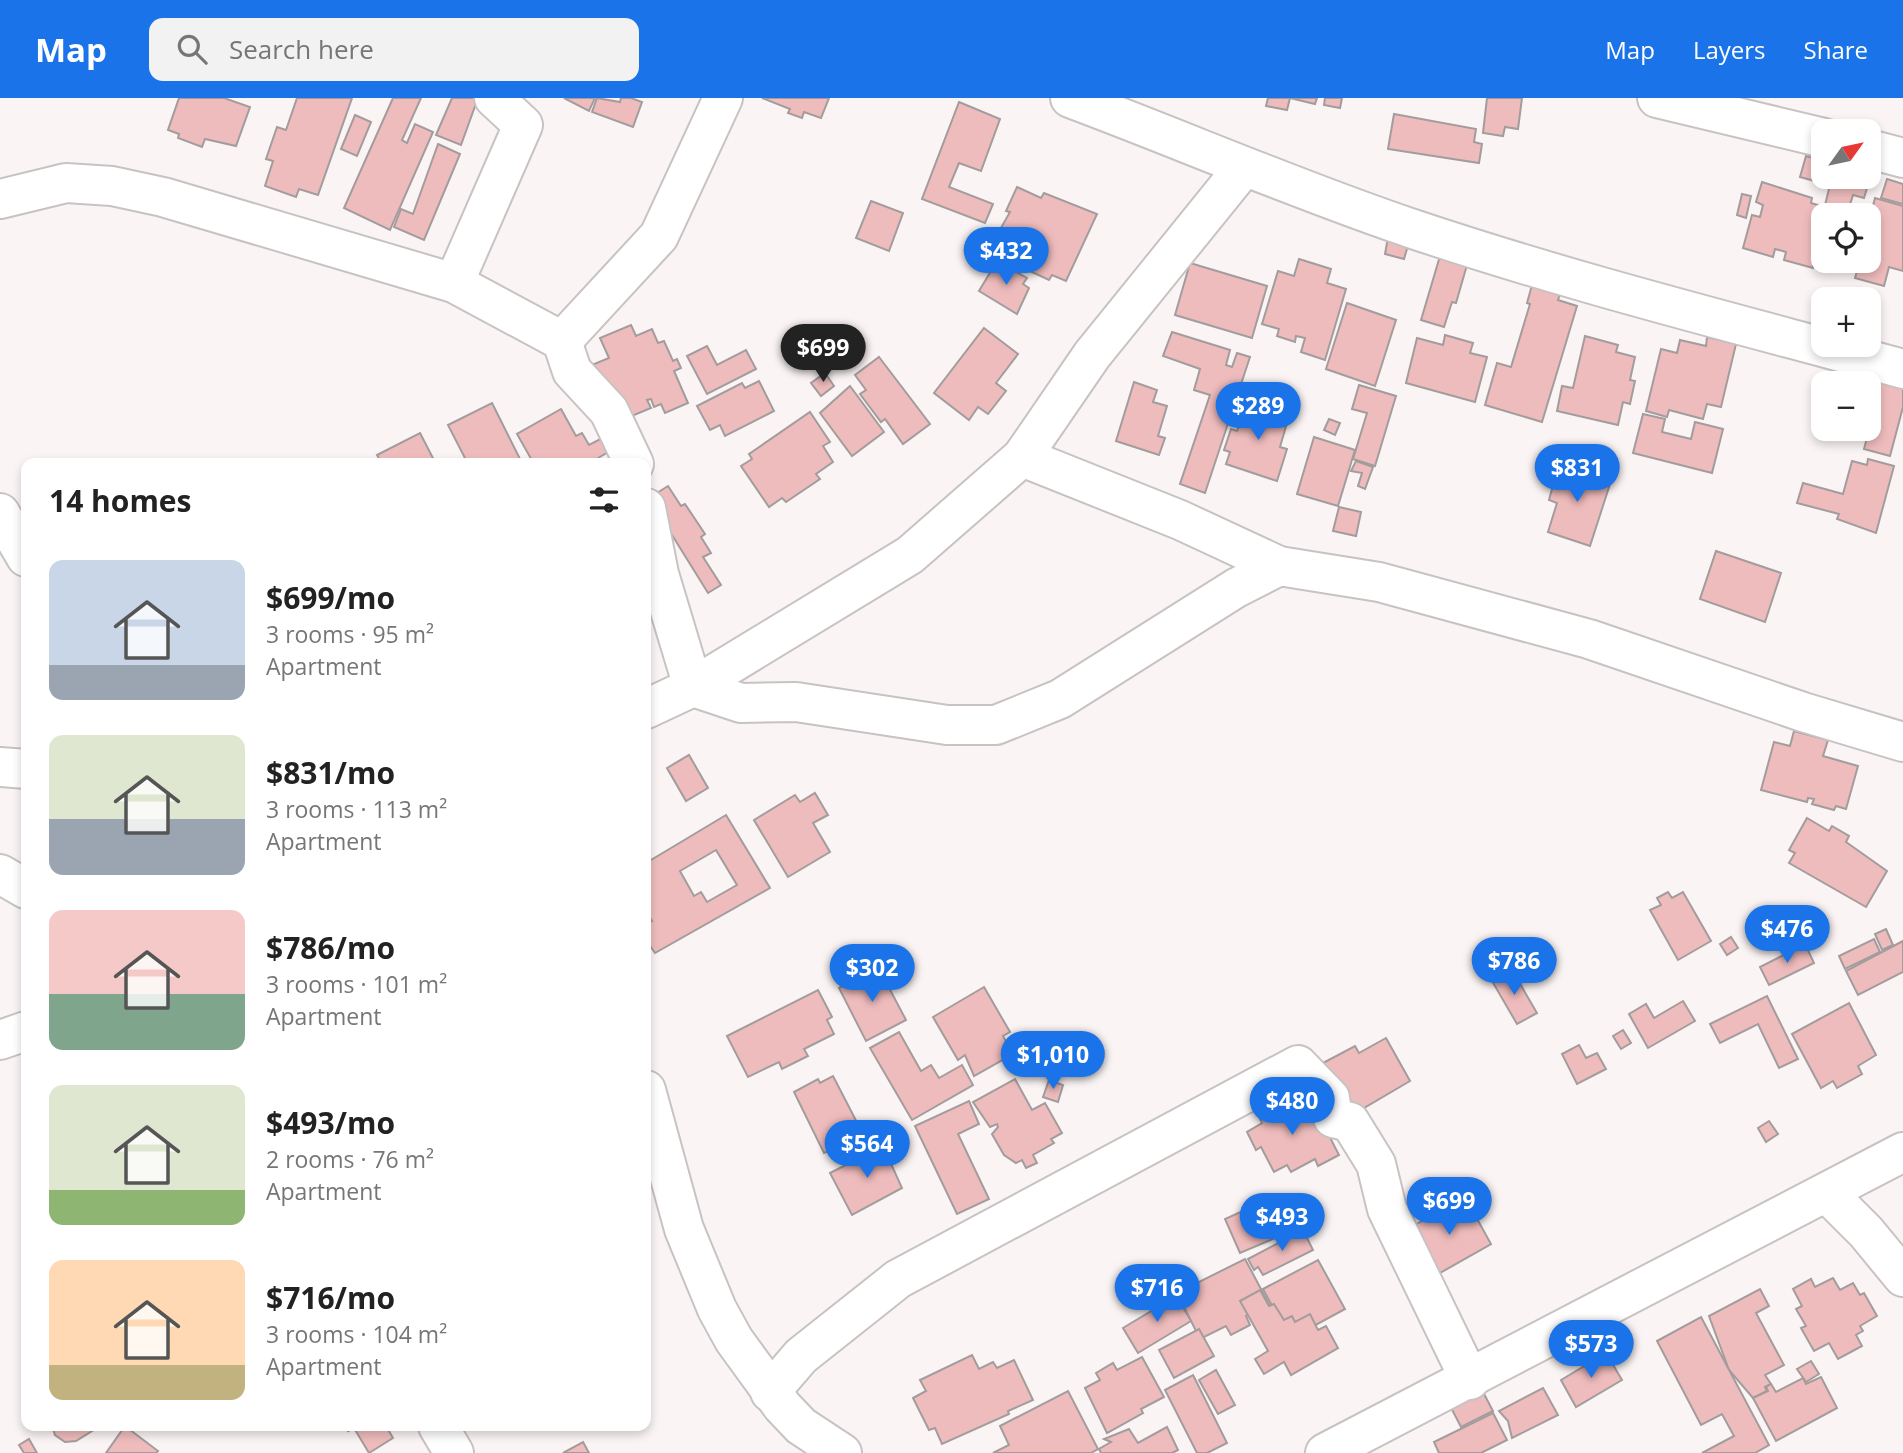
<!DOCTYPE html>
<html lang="en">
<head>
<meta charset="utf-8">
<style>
	body { margin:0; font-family:"Open Sans",sans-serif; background:#f2f2f2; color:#222; height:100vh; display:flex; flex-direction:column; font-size:26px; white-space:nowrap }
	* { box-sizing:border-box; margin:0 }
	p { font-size:23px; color:#767676 }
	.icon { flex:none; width:38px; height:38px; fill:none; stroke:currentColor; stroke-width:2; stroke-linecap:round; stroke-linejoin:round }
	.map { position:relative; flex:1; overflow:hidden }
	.side { position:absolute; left:21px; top:360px; width:630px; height:973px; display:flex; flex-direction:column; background:#fff; border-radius:14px; box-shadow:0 4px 10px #0003 }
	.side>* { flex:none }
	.needle { width:46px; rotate:57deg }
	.controls { position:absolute; left:1811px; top:21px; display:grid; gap:14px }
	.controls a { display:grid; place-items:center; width:70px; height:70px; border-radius:14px; background:#fff; box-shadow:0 4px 10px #0003; font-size:35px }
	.price { position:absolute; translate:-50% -60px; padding:0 16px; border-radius:24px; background:#1a73e8; color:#fff; font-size:23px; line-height:46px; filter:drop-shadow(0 2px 4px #0008) }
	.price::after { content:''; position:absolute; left:50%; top:42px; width:21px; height:16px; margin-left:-10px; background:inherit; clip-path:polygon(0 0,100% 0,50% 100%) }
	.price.current { background:#222; color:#fff }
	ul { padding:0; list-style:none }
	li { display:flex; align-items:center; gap:21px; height:175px; padding:0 28px }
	li span { display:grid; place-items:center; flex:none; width:196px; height:140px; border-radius:14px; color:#555 }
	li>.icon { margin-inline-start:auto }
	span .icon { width:84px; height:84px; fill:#fffc; stroke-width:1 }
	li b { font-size:30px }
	h2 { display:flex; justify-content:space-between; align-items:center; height:84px; padding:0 28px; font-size:30px }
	header { display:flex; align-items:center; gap:42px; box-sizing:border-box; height:98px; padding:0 35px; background:#1a73e8; color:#fff }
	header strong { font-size:33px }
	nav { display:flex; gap:38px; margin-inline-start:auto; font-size:24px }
	.search { width:490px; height:63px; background:#f2f2f2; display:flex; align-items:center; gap:18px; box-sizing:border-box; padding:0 24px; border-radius:14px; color:#767676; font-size:26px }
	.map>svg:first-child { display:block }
</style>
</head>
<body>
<header>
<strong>Map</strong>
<div class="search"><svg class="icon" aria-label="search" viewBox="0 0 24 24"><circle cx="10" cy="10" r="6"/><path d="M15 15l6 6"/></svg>Search here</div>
<nav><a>Map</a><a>Layers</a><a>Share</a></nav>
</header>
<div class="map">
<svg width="1903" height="1355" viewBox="0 0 1903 1355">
	<rect width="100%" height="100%" fill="#fbf4f4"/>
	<g fill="#efbcbd" stroke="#a39c9c" stroke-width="2" fill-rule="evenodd">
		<path d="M179,0H224L250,9L236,48L205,41L202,49L178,40L179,36L168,32Z"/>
		<path d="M297,0H352L318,97L299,91L296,99L265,88L273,63L266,61L277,29L286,32Z"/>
		<path d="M393,0H421L402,42L407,45L415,26L433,34L390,132L344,110Z"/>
		<path d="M452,0H478L461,47L436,37Z"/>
		<path d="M564,0H595L589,13Z"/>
		<path d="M597,0L620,4L621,0H631L642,4L633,29L592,14Z"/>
		<path d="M762,0H829L821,20L804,14L802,20L788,15L790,11Z"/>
		<path d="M1268,0H1317L1315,6L1290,0L1287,12L1266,8Z"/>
		<path d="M1325,0H1342L1340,10L1324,7Z"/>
		<path d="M1487,0H1522L1518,31L1505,29L1503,38L1483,35Z"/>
		<path d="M959,4L1000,21L981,73L959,65L949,89L993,106L985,125L922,101Z"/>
		<path d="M1394,16L1476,31L1474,44L1482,46L1479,65L1388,51Z"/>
		<path d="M355,17L371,24L357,58L341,51Z"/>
		<path d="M438,46L460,56L424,142L394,129L401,111L413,116Z"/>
		<path d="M1806,58L1824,63V79H1832L1829,87L1800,79Z"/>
		<path d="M1869,77H1871L1864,100L1853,97L1848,113L1825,107L1832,79Z"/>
		<path d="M1887,81L1903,86V106L1881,100Z"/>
		<path d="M1762,84L1812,100L1811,105L1828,110L1824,117L1822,134L1817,133L1816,136L1822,138L1813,170L1784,162L1786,154L1775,151L1773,159L1743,150L1752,117L1760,119L1763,107L1756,104Z"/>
		<path d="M1017,89L1041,100L1044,95L1097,116L1066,183L1052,177L1049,182L1019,168L1018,171L988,153L1010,114L1006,113Z"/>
		<path d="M1742,96L1751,98L1746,120L1737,117Z"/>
		<path d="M1875,100L1903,108V173L1889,169L1884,188L1855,180L1857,173L1842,169L1843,163H1869V123Z"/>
		<path d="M871,103L903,115L889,153L856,140Z"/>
		<path d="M1388,139L1409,144L1404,161L1385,156Z"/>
		<path d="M1440,158L1467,167L1456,205L1452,204L1444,229L1421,222Z"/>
		<path d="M1299,161L1331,171L1327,185L1346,191L1325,262L1301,254L1305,240L1296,238L1295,244L1277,238L1279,231L1262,226L1278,173L1294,178Z"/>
		<path d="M997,163L1027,180L1023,186L1029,190L1017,216L979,193Z"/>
		<path d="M1190,165L1267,188L1252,240L1175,217Z"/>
		<path d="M1532,187L1560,196L1558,202L1577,208L1542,324L1485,307L1497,265L1511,269L1530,206L1527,205Z"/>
		<path d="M1347,205L1396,222L1375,288L1326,271Z"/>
		<path d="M631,227L636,238L652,231L658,245L664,243L673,263L677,261L681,270L674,273L688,305L665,315L661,306L654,309L651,301L647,302L651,310L615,325L587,269L609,260L600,240Z"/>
		<path d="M984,230L1018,256L996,285L1006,293L988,316L978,309L969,322L934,295Z"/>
		<path d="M1172,234L1230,252L1226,267L1232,269L1237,255L1250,259L1205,395L1180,386L1210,297L1194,292L1200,271L1163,258Z"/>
		<path d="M1445,237L1473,245L1470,255L1487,259L1475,304L1406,285L1417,240L1443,247Z"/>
		<path d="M1585,238L1618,247L1616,254L1635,259L1630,282L1635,283L1630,306L1623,304L1618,327L1557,313L1562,288L1573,290Z"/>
		<path d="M1707,239L1736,246L1721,309L1707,306L1703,321L1669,312L1667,319L1646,313L1661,251L1677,255L1680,242L1706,248Z"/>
		<path d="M707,248L717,267L746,252L756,271L707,296L687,258Z"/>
		<path d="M879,259L930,326L903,346L885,321L881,324L860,296L866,292L855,277Z"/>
		<path d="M825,275L834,288L821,298L811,285Z"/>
		<path d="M1881,281L1903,287V309L1890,358L1864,351L1868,336L1857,333L1855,340L1820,330L1824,315V331H1869V288L1879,291Z"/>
		<path d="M759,283L774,313L725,338L720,327L710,332L697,308L742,285L745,290Z"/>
		<path d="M1134,284L1157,292L1153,304L1167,308L1158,338L1165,340L1159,357L1116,343Z"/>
		<path d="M1359,287L1396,298L1375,368L1353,361L1367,315L1352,311Z"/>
		<path d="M850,288L884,334L852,358L820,315Z"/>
		<path d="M1246,304L1289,318L1280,349L1287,351L1277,383L1226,366L1230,354L1224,352L1231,331L1237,333Z"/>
		<path d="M492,305L520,361L510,366H468L448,327Z"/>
		<path d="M561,311L576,338L582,335L589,347L608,337L615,350L588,366H534L517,336Z"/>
		<path d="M810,314L830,344L823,348L833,364L816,376L820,381L786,404L782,400L769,409L741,368L752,361L749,356Z"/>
		<path d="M1643,316L1665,321L1662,334L1691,341L1695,324L1723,331L1712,375L1633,355Z"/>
		<path d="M1329,321L1340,325L1335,337L1324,332Z"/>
		<path d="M420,335L436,366H382L377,357Z"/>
		<path d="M1314,339L1355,352L1338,408L1297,396Z"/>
		<path d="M1868,361L1894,368L1876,435L1837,421L1839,416L1797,405L1803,385L1843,396L1852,363L1867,367Z"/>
		<path d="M1356,363L1373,369L1365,391L1358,388L1362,375L1351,373Z"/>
		<path d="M1559,366L1611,383L1590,448L1548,434L1557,405L1549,402Z"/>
		<path d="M668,388L681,408L685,406L705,436L701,439L711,455L703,459L721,487L708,495L649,400Z"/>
		<path d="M1339,409L1361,414L1356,438L1333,433Z"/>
		<path d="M1716,453L1781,475L1765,524L1700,501Z"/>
		<path d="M1794,633L1828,642L1823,658L1858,668L1846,711L1836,708L1834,712L1812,706L1814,701L1808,700L1807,704L1761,692L1774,644L1790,648Z"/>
		<path d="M689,657L708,690L686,703L667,670Z"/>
		<path d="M815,695L828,717L813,725L830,754L788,779L754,722L795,697L800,704Z"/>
		<path d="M726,717L770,790L655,855L646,842V826L652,823L646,813V765ZM716,752L737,787L707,804L701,794L694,798L680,773Z"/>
		<path d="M1807,720L1829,733L1832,728L1849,738L1846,744L1887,773L1866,809L1789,765L1795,755L1789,752Z"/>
		<path d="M1668,794L1672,800L1683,794L1711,843L1678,862L1650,812L1661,807L1657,800Z"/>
		<path d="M1886,831L1893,847L1882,852L1875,836Z"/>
		<path d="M1731,839L1738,850L1727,857L1720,846Z"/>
		<path d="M1874,841L1880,854L1845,871L1839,858Z"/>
		<path d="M1903,843V874L1858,897L1846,873Z"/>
		<path d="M1805,846L1814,865L1769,887L1760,869Z"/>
		<path d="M878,869L906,922L866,943L839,890Z"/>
		<path d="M1512,872L1537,915L1517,926L1492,883Z"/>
		<path d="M984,889L1010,934L1003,938L1013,956L974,978L965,957L958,962L933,919Z"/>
		<path d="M818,892L832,919L827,922L834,936L804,951L808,958L782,971L779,964L748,979L727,938Z"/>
		<path d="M1767,898L1798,961L1779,970L1758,926L1720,945L1710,926Z"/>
		<path d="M1683,903L1695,923L1648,950L1629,916L1646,906L1654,920Z"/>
		<path d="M1849,905L1876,957L1858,968L1862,976L1837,990L1833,983L1821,990L1792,936Z"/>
		<path d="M1623,932L1631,945L1621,951L1613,938Z"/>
		<path d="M899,934L921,973L931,967L939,980L962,967L973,987L912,1022L870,950Z"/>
		<path d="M1386,940L1410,983L1352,1017L1323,965L1355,948L1359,955Z"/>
		<path d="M1579,947L1586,960L1597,955L1606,971L1577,986L1562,956Z"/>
		<path d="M833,978L864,1038L824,1055L794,994L818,981L820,985Z"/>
		<path d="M1015,981L1032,1012L1045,1005L1062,1035L1051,1041L1054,1045L1033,1057L1037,1065L1026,1070L1022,1062L1016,1065L1004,1057L992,1036L998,1029L997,1026L990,1029L973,1004Z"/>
		<path d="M1049,982L1063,987L1058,1004L1043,999Z"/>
		<path d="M1291,1000L1299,1016L1314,1008L1339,1057L1318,1068L1315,1061L1291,1074L1287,1067L1274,1074L1261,1049L1256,1052L1247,1034L1262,1025L1258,1017Z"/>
		<path d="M969,1003L979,1026L958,1036L989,1101L957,1116L915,1028Z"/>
		<path d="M1769,1023L1778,1036L1766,1044L1758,1030Z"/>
		<path d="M883,1048L902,1090L852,1117L830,1075Z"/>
		<path d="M1465,1099L1491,1146L1433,1179L1406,1132Z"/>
		<path d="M1306,1103L1315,1123L1240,1155L1225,1121L1245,1112L1252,1127Z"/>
		<path d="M1303,1132L1313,1152L1263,1177L1258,1169L1254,1172L1248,1161Z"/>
		<path d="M1245,1161L1269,1206L1246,1218L1250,1227L1231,1237L1226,1228L1200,1241L1177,1195Z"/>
		<path d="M1318,1162L1345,1211L1290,1241L1263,1191Z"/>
		<path d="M1833,1180L1840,1192L1853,1185L1860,1197L1864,1195L1877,1218L1860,1228L1863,1233L1856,1237L1862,1248L1838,1261L1829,1245L1814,1253L1801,1230L1806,1228L1796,1211L1802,1208L1793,1191L1811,1181L1815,1189Z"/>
		<path d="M1760,1191L1769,1208L1756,1215L1784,1267L1765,1277L1771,1286L1765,1289L1767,1293L1753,1300L1729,1272L1709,1218Z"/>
		<path d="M1260,1192L1269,1208L1274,1206L1284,1222L1292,1218L1295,1224L1310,1216L1318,1232L1326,1228L1338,1250L1291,1277L1284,1264L1264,1276L1255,1261L1268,1253L1240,1203Z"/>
		<path d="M1176,1198L1191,1223L1138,1255L1123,1230Z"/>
		<path d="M1701,1219L1769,1347L1755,1355H1702L1734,1338L1722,1316L1701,1327L1657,1243Z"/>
		<path d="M1199,1231L1214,1258L1174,1280L1159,1252Z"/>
		<path d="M1606,1255L1622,1282L1576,1309L1561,1282Z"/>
		<path d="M972,1257L979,1271L993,1264L997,1270L1014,1262L1033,1302L1008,1313L1009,1316L942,1346L935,1330L929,1332L913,1300L926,1293L920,1282Z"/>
		<path d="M1142,1259L1164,1299L1141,1311L1143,1315L1107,1335L1085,1290L1100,1282L1096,1275L1113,1265L1117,1272Z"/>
		<path d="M1811,1263L1819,1276L1806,1284L1797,1271Z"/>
		<path d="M1216,1272L1235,1307L1218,1316L1199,1282Z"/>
		<path d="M1193,1277L1227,1345L1207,1355H1197L1165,1292Z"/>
		<path d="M1821,1279L1837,1310L1776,1343L1753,1300L1768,1293L1766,1289L1771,1286L1776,1294L1803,1280L1806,1286Z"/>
		<path d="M1543,1290L1558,1317L1512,1340L1508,1323L1499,1313Z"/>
		<path d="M1068,1293L1098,1351L1091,1355H993L1009,1347L1000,1328Z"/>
		<path d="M1483,1294L1493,1313L1461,1329L1447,1302Z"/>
		<path d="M1493,1315L1507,1342L1481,1355H1439L1434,1344Z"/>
		<path d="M52,1328H100L76,1343L65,1344L55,1337Z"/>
		<path d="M125,1328L158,1353L156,1355H106Z"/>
		<path d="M346,1328H386L393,1340L369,1355L354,1330L348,1333Z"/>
		<path d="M1167,1329L1178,1352L1172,1355H1101L1099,1351L1111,1344L1104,1341L1129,1331L1138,1345Z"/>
		<path d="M29,1341L37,1355H24L19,1347Z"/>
		<path d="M583,1344L589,1355H563Z"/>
	</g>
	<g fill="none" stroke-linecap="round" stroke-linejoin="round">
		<g stroke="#c9c2c2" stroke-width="42">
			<g id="minor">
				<path d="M1070,0C1185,43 1297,92 1413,131C1574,185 1739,226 1903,271"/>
				<path d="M1657,0L1824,40"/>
				<path d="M1869,51L1903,60"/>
				<path d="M0,101L66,85L112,88L163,99L454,185L562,243L572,273L609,313L634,366"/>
				<path d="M454,185L523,27L494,0"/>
				<path d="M562,243L659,138L723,0"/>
				<path d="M1022,359L1180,422L1279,468"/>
				<path d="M646,410L659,476L693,589L741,605L796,604L947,627H996L1060,601L1236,490L1279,468L1379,484L1589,541L1803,614L1903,644"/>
				<path d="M0,415L26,459"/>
				<path d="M646,611L693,589L910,457L1022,359L1092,257L1244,69"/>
				<path d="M0,669L26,671"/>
				<path d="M0,776L26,791"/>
				<path d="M0,942L26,933"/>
				<path d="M646,992L684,1131L717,1211L734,1242L782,1308L801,1328L842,1355"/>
				<path d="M1827,1095L1866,1134L1903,1179"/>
				<path d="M770,1294L801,1258L898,1181L1298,967L1330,1000L1333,1020L1350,1024L1376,1066L1387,1111L1470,1282"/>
				<path d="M438,1328L454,1355"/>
				<path d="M1325,1355L1903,1054"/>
			</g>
		</g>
		<use href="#minor" stroke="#fff" stroke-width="38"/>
	</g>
</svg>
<div class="controls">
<a><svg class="needle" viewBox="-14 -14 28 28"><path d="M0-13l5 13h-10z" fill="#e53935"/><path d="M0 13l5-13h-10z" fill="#767676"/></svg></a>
<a><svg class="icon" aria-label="locate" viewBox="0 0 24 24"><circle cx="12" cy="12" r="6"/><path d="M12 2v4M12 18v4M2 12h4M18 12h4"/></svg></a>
<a>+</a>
<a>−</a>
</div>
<b class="price" style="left:1006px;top:189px">$432</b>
<b class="price current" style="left:823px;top:286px">$699</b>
<b class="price" style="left:1258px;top:344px">$289</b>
<b class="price" style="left:1577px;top:406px">$831</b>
<b class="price" style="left:1787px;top:867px">$476</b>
<b class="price" style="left:1514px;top:899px">$786</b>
<b class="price" style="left:872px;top:906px">$302</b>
<b class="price" style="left:1053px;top:993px">$1,010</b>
<b class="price" style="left:1292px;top:1039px">$480</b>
<b class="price" style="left:867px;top:1082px">$564</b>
<b class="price" style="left:1449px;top:1139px">$699</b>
<b class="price" style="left:1282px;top:1155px">$493</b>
<b class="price" style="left:1157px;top:1226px">$716</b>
<b class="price" style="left:1591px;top:1282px">$573</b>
<section class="side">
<h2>14 homes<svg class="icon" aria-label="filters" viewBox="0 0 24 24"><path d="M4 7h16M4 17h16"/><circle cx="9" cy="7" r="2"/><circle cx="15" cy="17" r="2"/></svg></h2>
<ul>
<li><span style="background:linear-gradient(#c9d6e8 75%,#9aa5b1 0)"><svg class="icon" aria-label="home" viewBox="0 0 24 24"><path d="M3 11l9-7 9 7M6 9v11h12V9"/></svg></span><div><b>$699/mo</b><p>3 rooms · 95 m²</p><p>Apartment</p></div></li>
<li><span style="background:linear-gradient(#dfe7d0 60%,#9aa5b1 0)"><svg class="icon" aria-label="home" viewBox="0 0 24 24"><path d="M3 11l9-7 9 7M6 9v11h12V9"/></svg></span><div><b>$831/mo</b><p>3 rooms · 113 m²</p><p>Apartment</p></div></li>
<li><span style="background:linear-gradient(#f6c9c9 60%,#7fa58c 0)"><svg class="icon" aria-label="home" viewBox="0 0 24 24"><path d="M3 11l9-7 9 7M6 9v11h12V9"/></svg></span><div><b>$786/mo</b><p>3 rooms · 101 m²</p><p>Apartment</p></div></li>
<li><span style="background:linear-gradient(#dfe7d0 75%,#8fb573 0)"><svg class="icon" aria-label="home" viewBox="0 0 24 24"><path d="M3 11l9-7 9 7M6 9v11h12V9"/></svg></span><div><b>$493/mo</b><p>2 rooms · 76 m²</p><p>Apartment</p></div></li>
<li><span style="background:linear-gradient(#ffd9b3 75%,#c2b280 0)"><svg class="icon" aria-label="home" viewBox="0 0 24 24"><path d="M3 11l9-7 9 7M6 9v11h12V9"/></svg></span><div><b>$716/mo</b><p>3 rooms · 104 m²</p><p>Apartment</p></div></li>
</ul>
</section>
</div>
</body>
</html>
